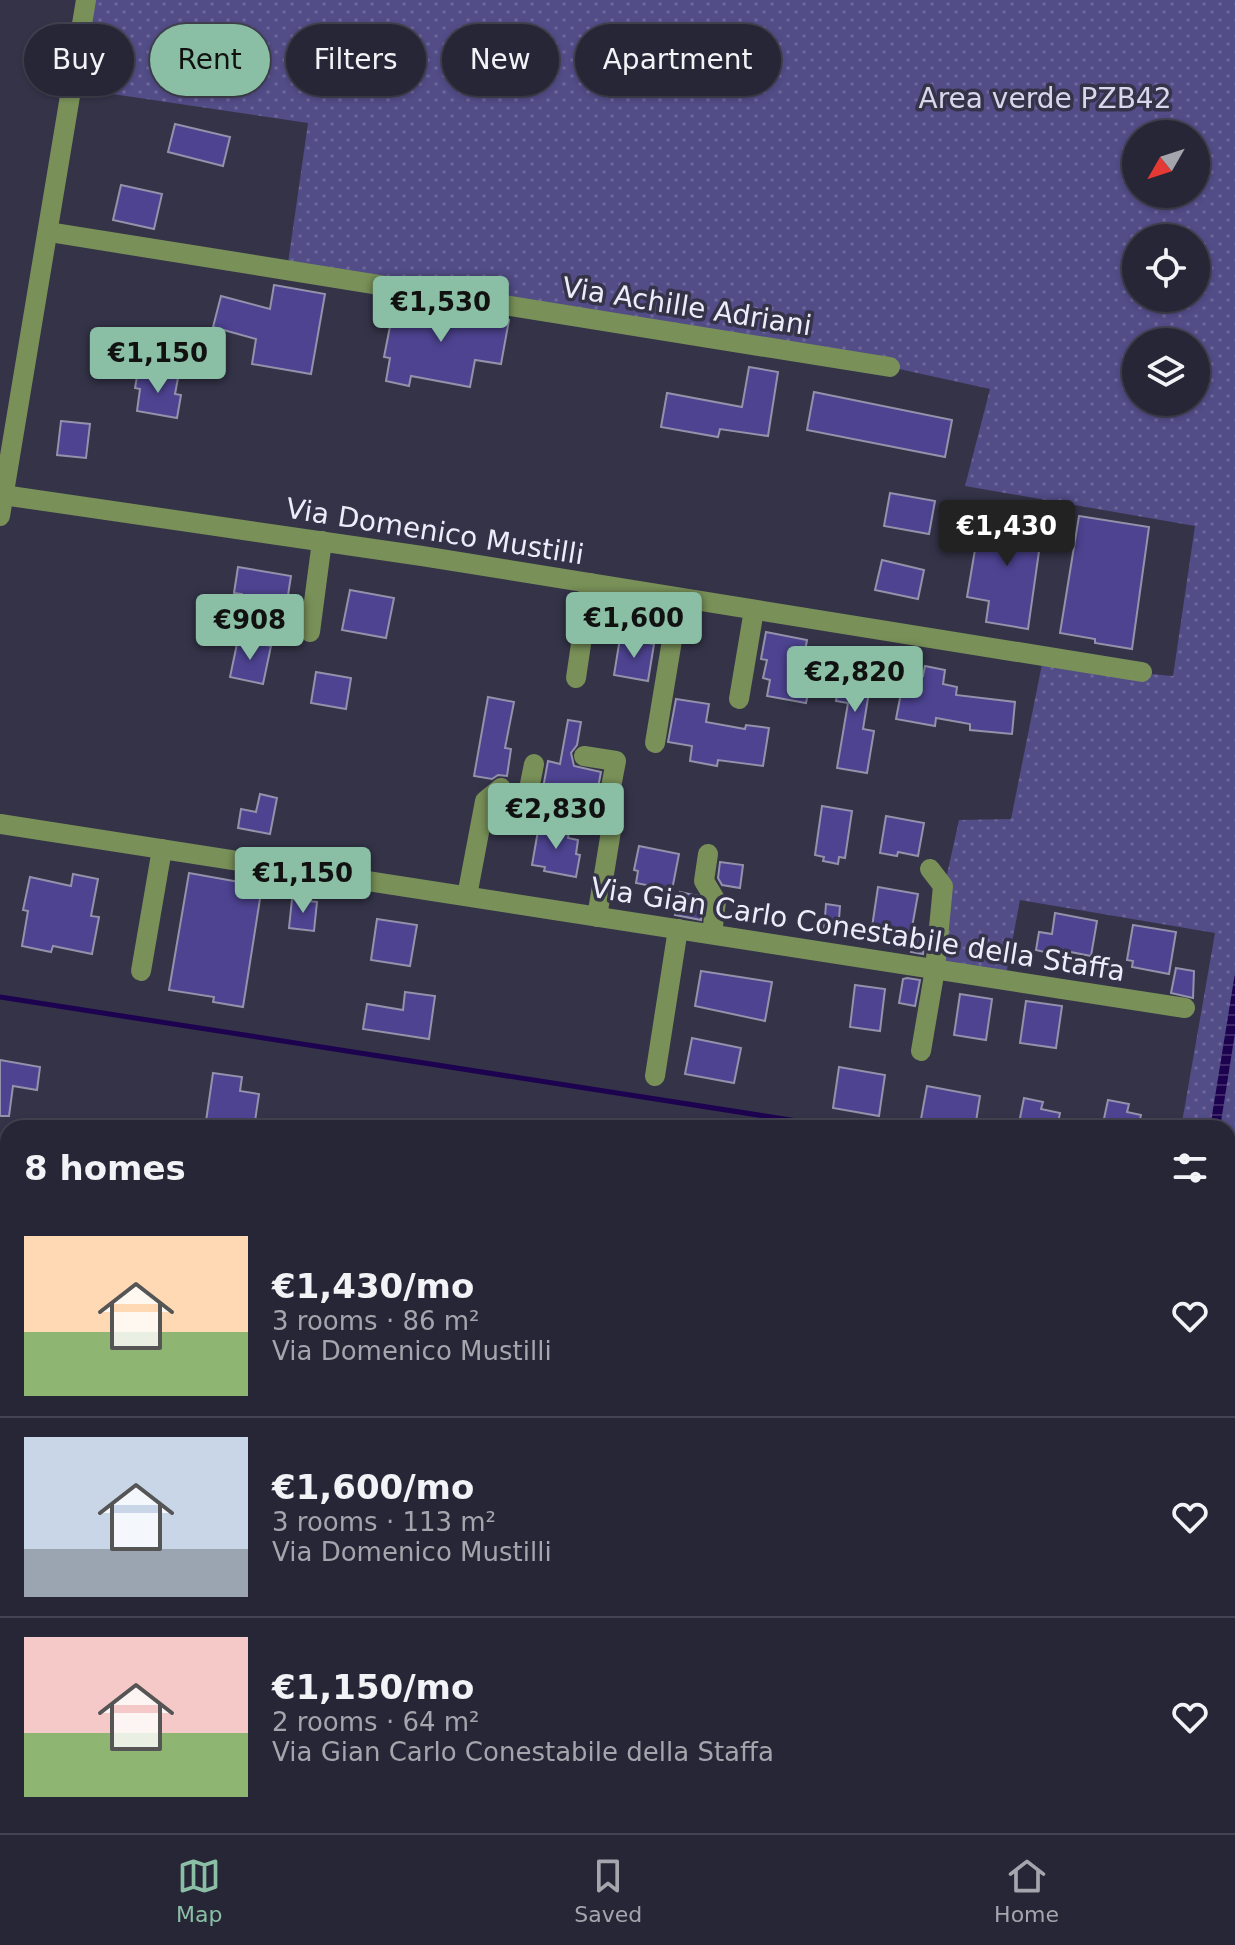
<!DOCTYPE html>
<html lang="en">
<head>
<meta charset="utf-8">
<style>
	body { margin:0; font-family:"DejaVu Sans",sans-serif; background:#333242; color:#f1f3f6; height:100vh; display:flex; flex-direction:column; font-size:30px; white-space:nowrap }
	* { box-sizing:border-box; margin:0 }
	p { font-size:26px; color:#a4a5ad }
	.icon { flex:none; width:44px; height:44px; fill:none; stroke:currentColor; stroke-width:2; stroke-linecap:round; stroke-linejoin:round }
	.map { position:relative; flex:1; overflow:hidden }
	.sheet { position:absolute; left:0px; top:1120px; width:1236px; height:714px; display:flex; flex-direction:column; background:#272636; border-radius:24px 24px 0 0; box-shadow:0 2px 6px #0004,0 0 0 2px #434351 }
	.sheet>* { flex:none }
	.hud { position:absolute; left:24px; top:24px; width:800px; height:72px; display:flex; gap:16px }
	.needle { width:52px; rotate:231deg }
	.fabs { position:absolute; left:1122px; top:120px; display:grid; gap:16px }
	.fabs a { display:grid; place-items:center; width:88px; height:88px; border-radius:50%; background:#272636; box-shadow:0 2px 6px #0004,0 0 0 2px #434351; font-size:40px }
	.price { position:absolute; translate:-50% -68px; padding:0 18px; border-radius:8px; background:#8abfa5; color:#111; font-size:26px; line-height:52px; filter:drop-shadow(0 2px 4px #0008) }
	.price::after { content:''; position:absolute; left:50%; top:48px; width:24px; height:18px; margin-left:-12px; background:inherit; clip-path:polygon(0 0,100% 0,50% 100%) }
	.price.active { background:#222; color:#fff }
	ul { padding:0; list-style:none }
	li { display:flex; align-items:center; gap:24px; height:200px; padding:0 24px }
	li+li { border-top:2px solid #434351 }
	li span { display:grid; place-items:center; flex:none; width:224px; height:160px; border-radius:0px; color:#555 }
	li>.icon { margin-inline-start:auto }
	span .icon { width:96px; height:96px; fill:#fffc; stroke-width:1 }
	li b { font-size:34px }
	h2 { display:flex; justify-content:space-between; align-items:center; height:96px; padding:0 24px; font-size:34px }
	.chip { padding:0 28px; border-radius:36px; background:#272636; box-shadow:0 2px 6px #0004,0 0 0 2px #434351; font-size:28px; line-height:72px }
	.chip.active { background:#8abfa5; color:#111 }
	.dock { display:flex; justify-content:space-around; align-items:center; height:112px; border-top:2px solid #434351; background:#272636; font-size:22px; color:#a4a5ad }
	.dock a { display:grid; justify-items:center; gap:4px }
	.dock .active { color:#8abfa5 }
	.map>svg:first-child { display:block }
</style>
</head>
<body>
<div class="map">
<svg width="1235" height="1833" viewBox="0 0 1235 1833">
	<defs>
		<pattern id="grass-dots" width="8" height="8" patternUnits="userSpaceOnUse" patternTransform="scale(2)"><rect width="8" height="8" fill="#524c87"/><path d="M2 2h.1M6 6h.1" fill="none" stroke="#6b6699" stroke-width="1.8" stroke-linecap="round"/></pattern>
		<pattern id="water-rules" width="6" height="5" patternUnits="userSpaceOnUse" patternTransform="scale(2)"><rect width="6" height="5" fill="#1c024f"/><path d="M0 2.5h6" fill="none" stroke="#3d2769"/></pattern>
	</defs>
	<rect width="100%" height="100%" fill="#343348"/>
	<g fill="url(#grass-dots)" fill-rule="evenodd">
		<path d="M86,0H1235V1312L1228,1353V1128H1181L1215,933L1020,900L1005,980L935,969L942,897L959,820L1011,819L1042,664L1173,676L1195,526L965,486L990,389L890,367L287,270L308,123L72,88ZM1136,134H1196V194H1136ZM1136,238H1196V298H1136ZM1136,342H1196V402H1136Z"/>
		<path d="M1228,1614L1235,1616V1702L1228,1700Z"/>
		<path d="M1069,1826H1157L1156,1833H1067Z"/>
	</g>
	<path fill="url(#water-rules)" d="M1235,973V1033L1220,1128H1210Z"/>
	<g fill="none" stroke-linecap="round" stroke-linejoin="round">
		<g stroke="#1c024f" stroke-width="5">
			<path d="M0,997L842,1128"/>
			<path d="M1228,1187L1235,1188"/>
		</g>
		<path stroke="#1c024f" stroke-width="18" d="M1103,1833L1104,1826"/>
	</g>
	<g fill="#4d4391" stroke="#9292ab" stroke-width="2">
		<path d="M175,124L230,137L223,166L168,152Z"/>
		<path d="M121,185L162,194L154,229L113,220Z"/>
		<path d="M274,285L325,294L311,374L252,364L256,339L213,327L221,296L270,309Z"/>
		<path d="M395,301L509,320L501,364L475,360L470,387L411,376L409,386L386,381L390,358L384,357Z"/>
		<path d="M749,367L778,372L768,436L720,429L718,437L661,427L667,393L742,407Z"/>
		<path d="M138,371L178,378L175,394L181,395L177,418L137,411L140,389L135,388Z"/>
		<path d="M814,392L952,420L945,457L807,430Z"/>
		<path d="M61,421L90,424L86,458L57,455Z"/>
		<path d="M890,493L935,501L929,534L884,526Z"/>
		<path d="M1004,509L1044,516L1028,629L986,622L989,601L967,597L979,526L1001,530Z"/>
		<path d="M1079,516L1149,527L1132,649L1095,643V639L1060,633Z"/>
		<path d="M882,560L924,570L918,599L875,590Z"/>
		<path d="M238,567L291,576L286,608L241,600L242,594L234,593Z"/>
		<path d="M350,590L394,598L386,638L342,630Z"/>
		<path d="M766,632L807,640L803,662H807L804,683L810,684L806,703L767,696L770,680L763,678L767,660L761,659Z"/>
		<path d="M620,638L654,644L648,681L614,675Z"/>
		<path d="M238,639L271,646L263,684L230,677Z"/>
		<path d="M844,656L874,661L863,729L874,731L867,773L837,768L848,703L836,701Z"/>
		<path d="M925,666L945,670L943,684L957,687L956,695L1015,702L1012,734L970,730V724L936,718L935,726L896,719L905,672L923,676Z"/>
		<path d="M316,672L351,678L346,709L311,703Z"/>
		<path d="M488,697L514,702L505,748L511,749L507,776L498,775L492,779L474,776Z"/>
		<path d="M676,699L709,704L706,722L745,729L746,725L769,728L763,766L718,760L717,766L690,761L692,746L668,742Z"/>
		<path d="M568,720L581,722L577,745L571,753L574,766L601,772L594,808L541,799L548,761L560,764Z"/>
		<path d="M260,794L277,798L270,834L238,828L241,809L256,812Z"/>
		<path d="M822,806L852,811L845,858L839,857L838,864L823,861L824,857L815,855Z"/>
		<path d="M886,816L924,823L918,856L898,852L897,856L880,853Z"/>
		<path d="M539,825L569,830L568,838L578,840L576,854L580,855L576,877L544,871L545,867L532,865Z"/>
		<path d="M639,846L679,854L672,890L636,883L638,871L634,870Z"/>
		<path d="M720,862L743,865L740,888L722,885L718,878Z"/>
		<path d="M189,873L262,886L243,1007L213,1002L214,997L169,990Z"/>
		<path d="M73,874L98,879L91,916L99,917L92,954L53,946L51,952L22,946L28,911L23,910L30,877L71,886Z"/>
		<path d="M878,887L918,894L911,933L872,927Z"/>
		<path d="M680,892L698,896L703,904L701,920L675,915Z"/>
		<path d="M292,899L317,902L314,931L289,928Z"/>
		<path d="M826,904L840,906L838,931L824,930Z"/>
		<path d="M1055,913L1097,921L1091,956L1050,948L1049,953L1036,950L1039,932L1052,934Z"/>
		<path d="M377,919L417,925L410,966L371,960Z"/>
		<path d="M1133,925L1176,932L1169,974L1132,967L1133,961L1127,960Z"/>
		<path d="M914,933L925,935L923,954L911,952Z"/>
		<path d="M1176,968L1194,971L1193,998L1171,993Z"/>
		<path d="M701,971L772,982L765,1021L695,1006Z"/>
		<path d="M907,978L920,980L915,1006L899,1003L903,979Z"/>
		<path d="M855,985L885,989L880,1031L850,1027Z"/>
		<path d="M405,992L435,996L429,1039L363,1029L367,1004L403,1010Z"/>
		<path d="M960,994L992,999L986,1040L954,1035Z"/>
		<path d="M1026,1001L1062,1006L1056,1048L1020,1043Z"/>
		<path d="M692,1038L741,1048L734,1083L685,1074Z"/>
		<path d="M0,1060L40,1067L37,1090L13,1086L9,1116H0Z"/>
		<path d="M839,1067L885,1075L879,1116L833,1108Z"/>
		<path d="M213,1073L242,1077L240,1091L259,1094L254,1128H205Z"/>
		<path d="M927,1086L980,1096L975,1128H944L945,1124L921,1119Z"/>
		<path d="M1024,1098L1043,1102L1041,1109L1060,1113L1057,1128H1018Z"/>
		<path d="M1108,1100L1129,1104L1127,1112L1141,1115L1138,1128H1102Z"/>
	</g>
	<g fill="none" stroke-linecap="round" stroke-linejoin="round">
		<g stroke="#799058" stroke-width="20">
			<path d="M49,232L890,367"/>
			<path d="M3,495L422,556L1142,672"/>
			<path d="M0,516L86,0"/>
			<path d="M310,632L322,541"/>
			<path d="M576,678L590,583"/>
			<path d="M739,699L754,610"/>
			<path d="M655,743L679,598"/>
			<path d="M584,756L616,761L604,824"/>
			<path d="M534,764L525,809L612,825L597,917"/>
			<path d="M0,824L1185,1008"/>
			<path d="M708,854L704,881L716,901L712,934"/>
			<path d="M467,896L485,801L501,788"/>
			<path d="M141,971L162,849"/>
			<path d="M921,1051L935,969L943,886L930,869"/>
			<path d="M655,1076L678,929"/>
			<path d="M0,1184L8,1185"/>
			<path d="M0,1353L8,1355"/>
			<path d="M0,1483L8,1485"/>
			<path d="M1228,1779L1235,1780"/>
			<path d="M0,1817L8,1819"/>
			<path d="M54,1826L98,1833"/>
			<path d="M587,1833L588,1826"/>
			<path d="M1001,1833L1002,1826"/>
		</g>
	</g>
	<g text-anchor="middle" stroke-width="7" stroke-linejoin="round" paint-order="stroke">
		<g font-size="28" fill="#d6d6ec" stroke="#343348">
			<text x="1045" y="108">Area verde PZB42</text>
		</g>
		<g font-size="28" fill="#ececfa" stroke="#343348">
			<text transform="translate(687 306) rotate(9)" y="10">Via Achille Adriani</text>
			<text transform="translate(435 531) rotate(9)" y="10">Via Domenico Mustilli</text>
			<text transform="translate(858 929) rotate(9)" y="10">Via Gian Carlo Conestabile della Staffa</text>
		</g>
	</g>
</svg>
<div class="fabs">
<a><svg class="needle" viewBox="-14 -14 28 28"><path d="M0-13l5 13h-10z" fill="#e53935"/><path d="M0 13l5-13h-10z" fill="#a4a5ad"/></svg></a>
<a><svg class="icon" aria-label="locate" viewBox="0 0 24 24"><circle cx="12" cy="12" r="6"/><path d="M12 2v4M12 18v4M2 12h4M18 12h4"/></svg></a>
<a><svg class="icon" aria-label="layers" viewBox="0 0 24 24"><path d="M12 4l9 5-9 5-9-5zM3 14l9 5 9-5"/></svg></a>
</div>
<b class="price" style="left:441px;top:344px">€1,530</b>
<b class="price" style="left:158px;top:395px">€1,150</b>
<b class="price active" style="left:1007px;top:568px">€1,430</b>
<b class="price" style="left:634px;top:660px">€1,600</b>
<b class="price" style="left:250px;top:662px">€908</b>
<b class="price" style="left:855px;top:714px">€2,820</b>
<b class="price" style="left:556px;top:851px">€2,830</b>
<b class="price" style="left:303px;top:915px">€1,150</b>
<div class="hud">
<a class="chip">Buy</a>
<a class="chip active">Rent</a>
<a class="chip">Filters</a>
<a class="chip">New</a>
<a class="chip">Apartment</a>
</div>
<section class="sheet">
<h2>8 homes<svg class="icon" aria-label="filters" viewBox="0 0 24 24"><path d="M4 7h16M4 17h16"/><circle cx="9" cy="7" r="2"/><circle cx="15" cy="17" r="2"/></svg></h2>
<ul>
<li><span style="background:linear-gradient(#ffd9b3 60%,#8fb573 0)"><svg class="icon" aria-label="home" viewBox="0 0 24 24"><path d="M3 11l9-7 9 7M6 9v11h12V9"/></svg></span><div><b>€1,430/mo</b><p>3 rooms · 86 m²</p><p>Via Domenico Mustilli</p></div><svg class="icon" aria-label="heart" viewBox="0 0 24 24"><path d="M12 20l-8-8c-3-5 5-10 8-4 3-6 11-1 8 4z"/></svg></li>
<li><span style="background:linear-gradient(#c9d6e8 70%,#9aa5b1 0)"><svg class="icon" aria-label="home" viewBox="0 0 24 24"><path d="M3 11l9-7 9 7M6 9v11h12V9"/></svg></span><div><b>€1,600/mo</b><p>3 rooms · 113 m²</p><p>Via Domenico Mustilli</p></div><svg class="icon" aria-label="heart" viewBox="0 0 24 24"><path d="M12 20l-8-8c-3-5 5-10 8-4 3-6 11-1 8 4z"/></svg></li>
<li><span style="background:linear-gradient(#f6c9c9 60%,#8fb573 0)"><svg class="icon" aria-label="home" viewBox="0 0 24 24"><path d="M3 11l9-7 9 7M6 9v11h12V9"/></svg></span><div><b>€1,150/mo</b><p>2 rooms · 64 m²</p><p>Via Gian Carlo Conestabile della Staffa</p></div><svg class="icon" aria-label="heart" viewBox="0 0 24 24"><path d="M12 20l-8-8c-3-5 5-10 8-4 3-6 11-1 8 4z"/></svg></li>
</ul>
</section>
</div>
<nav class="dock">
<a class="active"><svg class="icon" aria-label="map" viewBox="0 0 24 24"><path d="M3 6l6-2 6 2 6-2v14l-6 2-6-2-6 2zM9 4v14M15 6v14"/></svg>Map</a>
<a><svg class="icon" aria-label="saved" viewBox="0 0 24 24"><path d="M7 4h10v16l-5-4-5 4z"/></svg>Saved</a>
<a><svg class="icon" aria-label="home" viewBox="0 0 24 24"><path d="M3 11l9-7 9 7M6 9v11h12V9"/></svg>Home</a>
</nav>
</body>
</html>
